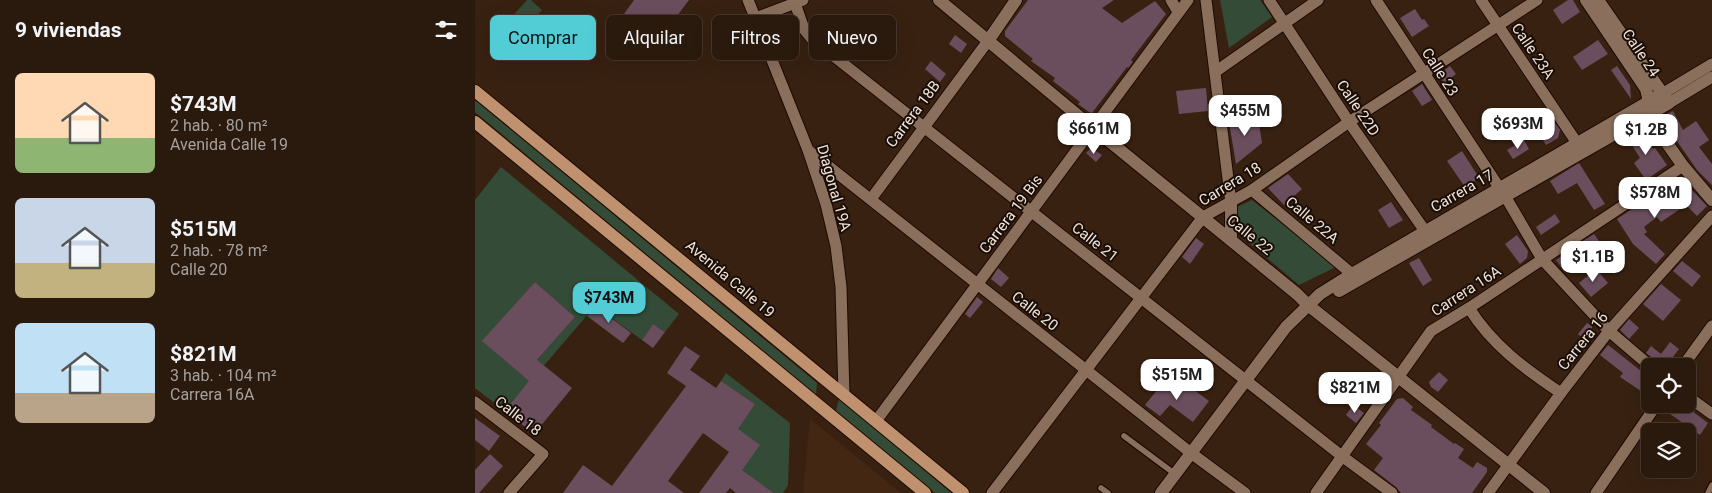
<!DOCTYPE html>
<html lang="es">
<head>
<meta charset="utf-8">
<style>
	body { margin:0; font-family:Roboto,sans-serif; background:#322216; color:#f1f3f6; height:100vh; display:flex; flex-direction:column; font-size:19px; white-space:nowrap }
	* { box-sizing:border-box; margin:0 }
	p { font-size:16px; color:#a5a09d }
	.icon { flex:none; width:28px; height:28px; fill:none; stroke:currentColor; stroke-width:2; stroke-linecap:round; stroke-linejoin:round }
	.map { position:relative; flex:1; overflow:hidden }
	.drawer { display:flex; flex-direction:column; background:#2a190d; width:475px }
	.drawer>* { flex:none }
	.guide { position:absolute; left:15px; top:15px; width:475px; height:45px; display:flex; gap:10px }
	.controls { position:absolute; left:1166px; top:358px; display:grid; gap:10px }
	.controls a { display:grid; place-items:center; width:55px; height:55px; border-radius:8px; background:#2a190d; box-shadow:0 5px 20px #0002,0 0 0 1px #46382e; font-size:25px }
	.price { position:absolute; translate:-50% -42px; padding:0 11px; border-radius:10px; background:#fff; color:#222; font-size:16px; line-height:32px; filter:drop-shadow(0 1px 2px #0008) }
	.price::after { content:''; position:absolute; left:50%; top:30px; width:15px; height:11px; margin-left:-8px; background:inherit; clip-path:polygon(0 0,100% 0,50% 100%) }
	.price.active { background:#52ccd5; color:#111 }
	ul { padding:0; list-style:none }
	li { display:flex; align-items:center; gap:15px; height:125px; padding:0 15px }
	li span { display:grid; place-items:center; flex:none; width:140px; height:100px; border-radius:8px; color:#555 }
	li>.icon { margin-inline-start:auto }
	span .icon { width:60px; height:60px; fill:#fffc; stroke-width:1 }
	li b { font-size:21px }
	h2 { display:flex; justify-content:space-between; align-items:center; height:60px; padding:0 15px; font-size:21px }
	.tag { padding:0 18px; border-radius:8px; background:#2a190d; box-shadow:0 5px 20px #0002,0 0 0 1px #46382e; font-size:18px; line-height:45px }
	.tag.active { background:#52ccd5; color:#111 }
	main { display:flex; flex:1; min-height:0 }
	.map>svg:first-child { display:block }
</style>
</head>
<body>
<main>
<section class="drawer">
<h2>9 viviendas<svg class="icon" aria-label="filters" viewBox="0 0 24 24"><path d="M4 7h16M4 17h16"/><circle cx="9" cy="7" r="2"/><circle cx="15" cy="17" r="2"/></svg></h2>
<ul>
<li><span style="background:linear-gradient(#ffd9b3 65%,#8fb573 0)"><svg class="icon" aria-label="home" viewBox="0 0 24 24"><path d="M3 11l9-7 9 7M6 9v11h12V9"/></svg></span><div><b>$743M</b><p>2 hab. · 80 m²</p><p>Avenida Calle 19</p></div></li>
<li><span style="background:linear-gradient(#c9d6e8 65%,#c2b280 0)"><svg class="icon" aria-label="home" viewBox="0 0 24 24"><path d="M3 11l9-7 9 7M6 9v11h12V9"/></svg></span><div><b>$515M</b><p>2 hab. · 78 m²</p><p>Calle 20</p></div></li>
<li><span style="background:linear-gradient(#bfe0f5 70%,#b9a48a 0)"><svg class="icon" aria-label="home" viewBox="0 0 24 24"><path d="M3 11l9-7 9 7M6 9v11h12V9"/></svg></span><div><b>$821M</b><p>3 hab. · 104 m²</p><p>Carrera 16A</p></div></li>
</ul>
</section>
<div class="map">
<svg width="1237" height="493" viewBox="0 0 1237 493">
	<rect width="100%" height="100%" fill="#382111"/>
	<path fill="#442713" d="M335,419L426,493H328Z"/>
	<g fill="#344c37" fill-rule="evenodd">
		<path d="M52,0H56L67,10L46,34L32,22Z"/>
		<path d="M745,0H785L797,17L754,48Z"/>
		<path d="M0,100L342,383L341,395L0,112Z"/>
		<path d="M26,167L204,314L190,332L178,324L167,340L120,306L30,411L0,388V200ZM60,282L100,317L48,376L8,341Z"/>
		<path d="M777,200L861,267L824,285L761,232L762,207Z"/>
		<path d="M251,373L315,423L313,485L308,493H299L267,470L251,421L280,404L246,381Z"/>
		<path d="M364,399L468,486L476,493H460L361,411Z"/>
	</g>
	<g fill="#6b4e5d">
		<path d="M159,0H214L171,57L136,32Z"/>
		<path d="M553,0H639L627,8L647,23L680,1L691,14L656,60L658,62L653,68L652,67L617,113L614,112L603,104L605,102L578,81L580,78L556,61L558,59L530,36V31Z"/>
		<path d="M1093,0H1098L1105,12L1087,24L1078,10Z"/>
		<path d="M940,9L947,20L949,19L954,26L937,37L925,18Z"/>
		<path d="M480,35L492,44L486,53L474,44Z"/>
		<path d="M1123,40L1133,54L1107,70L1098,57Z"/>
		<path d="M456,61L471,74L465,82L450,69Z"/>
		<path d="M975,66L981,74L969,83L963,75Z"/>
		<path d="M1142,66L1155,85L1156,99L1136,70Z"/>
		<path d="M947,84L957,100L947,106L937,91Z"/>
		<path d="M731,88L733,111L704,114L701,91Z"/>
		<path d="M1198,111L1208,130L1221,121L1234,140L1224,147L1237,164V185L1222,170L1193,128L1192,129L1187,122L1185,118Z"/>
		<path d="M1074,114L1085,130L1083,138L1071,145L1058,124Z"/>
		<path d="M639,116L651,123L644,133L631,128Z"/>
		<path d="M783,117L787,143L761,164L754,122Z"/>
		<path d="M1161,131L1168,133L1178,149L1180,148L1192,165L1171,180L1159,163L1165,158L1152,137Z"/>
		<path d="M1049,140L1054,149L1038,159L1032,150Z"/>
		<path d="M616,148L627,155L621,162L611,153Z"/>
		<path d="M987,151L1003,176L1001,180L990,187L972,161Z"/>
		<path d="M1104,163L1130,204L1119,210L1102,183L1083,194L1075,181Z"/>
		<path d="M813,174L827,189L809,205L793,188Z"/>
		<path d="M1188,188L1200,204L1216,189L1232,206L1222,216L1211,205L1186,222L1182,217L1169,227L1172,232L1169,234L1190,254L1181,264L1158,244L1142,219Z"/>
		<path d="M916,202L928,220L914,228L903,210Z"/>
		<path d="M1080,214L1085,222L1066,235L1061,227Z"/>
		<path d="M1119,234L1126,244L1115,251L1108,241Z"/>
		<path d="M1042,235L1053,251L1052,258L1045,264L1030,244Z"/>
		<path d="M721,238L729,244L715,264L707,257Z"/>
		<path d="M1093,252L1101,262L1089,271L1081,260Z"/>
		<path d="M944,258L957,280L948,286L934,263Z"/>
		<path d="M1207,261L1226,276L1217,287L1198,271Z"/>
		<path d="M523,268L534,278L526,287L516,279Z"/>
		<path d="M1121,269L1133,283L1116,297L1104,283Z"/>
		<path d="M60,282L100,317L62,360L97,388L59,434L30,411L54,381L7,341Z"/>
		<path d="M1186,284L1206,300L1188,321L1168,304Z"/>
		<path d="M502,297L508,302L495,318L490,314Z"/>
		<path d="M120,306L156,333L148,343L112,316Z"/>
		<path d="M1154,319L1164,328L1154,339L1145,330Z"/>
		<path d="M1112,323L1117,326V334L1111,341L1103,334Z"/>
		<path d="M178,324L190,332L178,348L167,340Z"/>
		<path d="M1195,342L1204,349L1191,366H1188L1171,353L1176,346L1186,354Z"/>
		<path d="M1133,345L1175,378V397L1145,377L1148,373L1125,355Z"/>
		<path d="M210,346L225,356L215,370L241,388L246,381L280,404L263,429L285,445L267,470L299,493H261L255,488L251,493H224L254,452L228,433L193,481L209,493H88L108,465L137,486L211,386L192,373Z"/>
		<path d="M964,372L973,380L963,392L956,387L954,382Z"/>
		<path d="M691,379L706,390L711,384L734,401L718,422L695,405L685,416L670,405Z"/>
		<path d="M928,398L938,407L936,410L957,425L956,427L979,444L980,443L989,449L983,458L998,468L1002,462L1012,468V472L997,493H926L921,487L899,470L908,458L891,444L906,425L904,423L922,399Z"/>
		<path d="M1189,404H1208L1233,423L1225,435L1188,409Z"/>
		<path d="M878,405L889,413L881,423L871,415Z"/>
		<path d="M0,418L25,436L14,451L0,440Z"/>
		<path d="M15,454L28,466L4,493H0V470Z"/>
	</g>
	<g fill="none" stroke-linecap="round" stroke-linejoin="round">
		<g stroke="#1f0a00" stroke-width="8">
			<g id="service">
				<path d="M649,436L700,474"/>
				<path d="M626,488L633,493"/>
				<path d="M1233,493L1237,485"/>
			</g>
		</g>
		<g stroke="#1f0a00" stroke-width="13">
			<g id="minor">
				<path d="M273,0L333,150L351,204L361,246L366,287L369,395"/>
				<path d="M696,0L703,12"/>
				<path d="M731,0L756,203"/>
				<path d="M794,0L874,122L950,231"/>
				<path d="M901,0L1033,201L1067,259L1134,331L1175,366"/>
				<path d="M1006,0L1102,143"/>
				<path d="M320,3L329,29L337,39L868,457L917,493"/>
				<path d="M281,18L328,0"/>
				<path d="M740,72L843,0"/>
				<path d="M1187,94L1237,64"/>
				<path d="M1194,103L1237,77"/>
				<path d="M333,150L716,453L770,493"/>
				<path d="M777,190L877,274"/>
				<path d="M396,199L513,41"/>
				<path d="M994,308C1017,345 1050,369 1086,393"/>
				<path d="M1208,366L1237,326"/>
				<path d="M1212,396L1237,414"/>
				<path d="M0,402L68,454L34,493"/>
				<path d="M401,421L713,0"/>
				<path d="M517,493L728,217L777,190L874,122L1062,0"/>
				<path d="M841,493L956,331L994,308L1208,166"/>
				<path d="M1013,493L1086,393L1134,331L1237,216"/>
				<path d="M1121,493L1182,404"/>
			</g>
		</g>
		<g stroke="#1f0a00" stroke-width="14">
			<g id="tertiary">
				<path d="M464,0L618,128L822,294L833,305L1069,493"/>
				<path d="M1111,0L1171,89L1174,101L1175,114L1180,126L1208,166L1237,200"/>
				<path d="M513,41L541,0"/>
				<path d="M756,240V203"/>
				<path d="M864,291L1194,103L1123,0"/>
				<path d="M686,493L811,327L845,294L877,274L1187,94"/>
			</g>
		</g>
		<g stroke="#1f0a00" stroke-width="14">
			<g id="primary">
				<path d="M0,91L488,493"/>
				<path d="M0,122L450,493"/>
			</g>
		</g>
		<use href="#service" stroke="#8b6f5d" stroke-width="5.5"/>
		<use href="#minor" stroke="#8b6f5d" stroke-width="11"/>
		<use href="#tertiary" stroke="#8b6f5d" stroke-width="12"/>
		<use href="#primary" stroke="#bf916e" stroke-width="12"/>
	</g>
	<g text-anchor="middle" stroke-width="4" stroke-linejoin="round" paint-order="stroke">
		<g font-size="15" fill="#f1e1d7" stroke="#180e07">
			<text transform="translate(1058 51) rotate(56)" y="5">Calle 23A</text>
			<text transform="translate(1166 53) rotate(56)" y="5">Calle 24</text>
			<text transform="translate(965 72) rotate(57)" y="5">Calle 23</text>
			<text transform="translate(883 108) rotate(56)" y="5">Calle 22D</text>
			<text transform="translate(438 114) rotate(-53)" y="5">Carrera 18B</text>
			<text transform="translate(755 184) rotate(-31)" y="5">Carrera 18</text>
			<text transform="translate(359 188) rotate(74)" y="5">Diagonal 19A</text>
			<text transform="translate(987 191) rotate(-30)" y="5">Carrera 17</text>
			<text transform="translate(536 214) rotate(-53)" y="5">Carrera 19 Bis</text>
			<text transform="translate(837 220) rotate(40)" y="5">Calle 22A</text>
			<text transform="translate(775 235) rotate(39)" y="5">Calle 22</text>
			<text transform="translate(620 242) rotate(38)" y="5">Calle 21</text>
			<text transform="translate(255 279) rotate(40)" y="5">Avenida Calle 19</text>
			<text transform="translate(991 291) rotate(-33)" y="5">Carrera 16A</text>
			<text transform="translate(560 311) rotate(38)" y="5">Calle 20</text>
			<text transform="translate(1108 341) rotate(-51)" y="5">Carrera 16</text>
			<text transform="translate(43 416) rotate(38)" y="5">Calle 18</text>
		</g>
	</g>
</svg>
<div class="controls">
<a><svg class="icon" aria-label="locate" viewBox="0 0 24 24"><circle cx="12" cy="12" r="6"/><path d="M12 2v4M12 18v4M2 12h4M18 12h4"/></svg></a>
<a><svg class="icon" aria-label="layers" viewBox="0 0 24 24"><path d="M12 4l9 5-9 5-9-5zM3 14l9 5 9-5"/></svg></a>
</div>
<b class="price" style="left:770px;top:137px">$455M</b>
<b class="price" style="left:1043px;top:150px">$693M</b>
<b class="price" style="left:619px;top:155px">$661M</b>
<b class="price" style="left:1171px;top:156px">$1.2B</b>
<b class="price" style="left:1180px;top:219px">$578M</b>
<b class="price" style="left:1118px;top:283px">$1.1B</b>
<b class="price active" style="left:134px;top:324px">$743M</b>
<b class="price" style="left:702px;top:401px">$515M</b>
<b class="price" style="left:880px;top:414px">$821M</b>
<div class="guide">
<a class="tag active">Comprar</a>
<a class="tag">Alquilar</a>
<a class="tag">Filtros</a>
<a class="tag">Nuevo</a>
</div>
</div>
</main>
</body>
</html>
